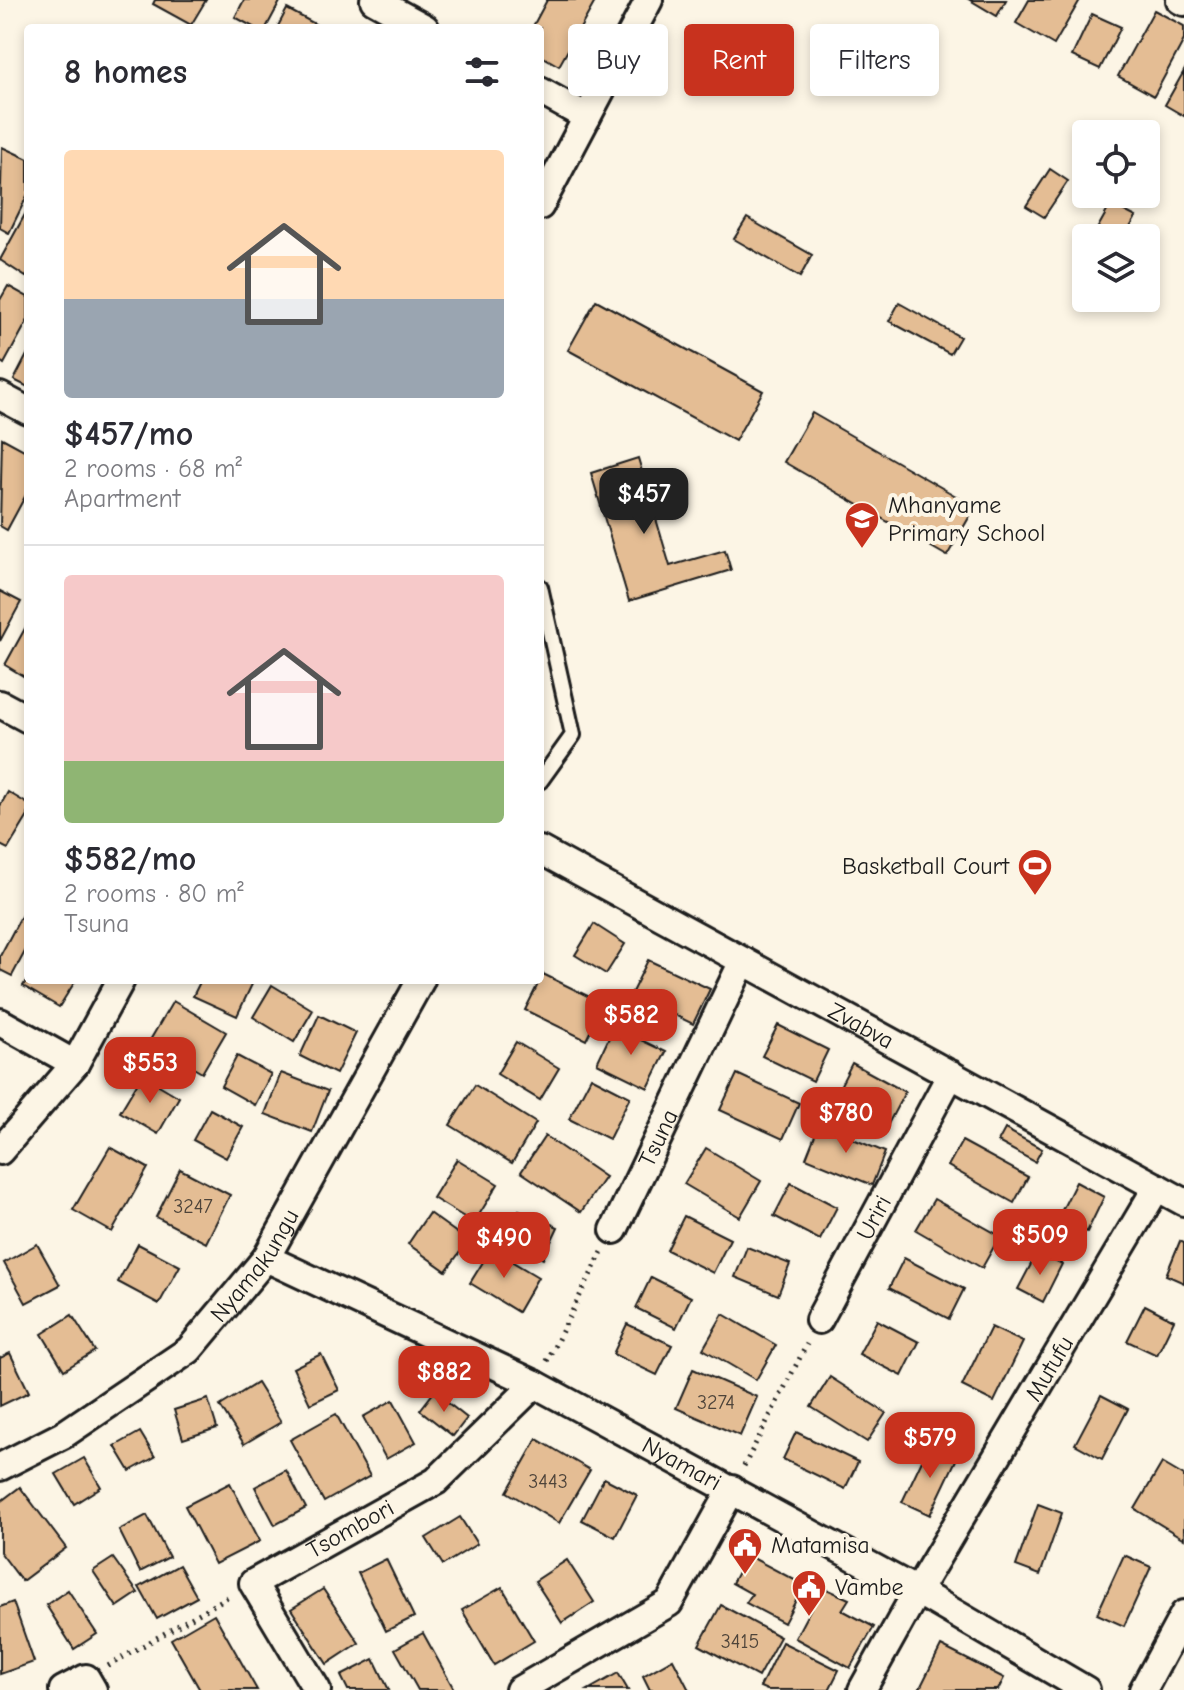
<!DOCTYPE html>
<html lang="en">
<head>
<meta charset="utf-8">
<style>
	body { margin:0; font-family:"Comic Neue",sans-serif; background:#f2f2f3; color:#2b2b33; height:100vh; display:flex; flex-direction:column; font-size:30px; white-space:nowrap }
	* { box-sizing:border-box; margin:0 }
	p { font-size:26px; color:#7c7c81 }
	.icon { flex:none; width:44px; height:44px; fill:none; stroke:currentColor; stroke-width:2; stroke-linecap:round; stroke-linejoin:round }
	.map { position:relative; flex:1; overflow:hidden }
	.panel { position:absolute; left:24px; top:24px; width:520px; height:960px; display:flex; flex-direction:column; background:#fff; border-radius:8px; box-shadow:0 4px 12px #0003 }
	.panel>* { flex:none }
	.banner { position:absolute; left:568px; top:24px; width:496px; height:72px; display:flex; gap:16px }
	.controls { position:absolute; left:1072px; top:120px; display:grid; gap:16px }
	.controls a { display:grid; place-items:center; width:88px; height:88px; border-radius:8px; background:#fff; box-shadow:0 4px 12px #0003; font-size:40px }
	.price { position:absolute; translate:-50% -68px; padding:0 18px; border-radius:16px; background:#c8321e; color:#fff; font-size:26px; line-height:52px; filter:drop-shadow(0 2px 4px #0008) }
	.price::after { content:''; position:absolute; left:50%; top:48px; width:24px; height:18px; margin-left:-12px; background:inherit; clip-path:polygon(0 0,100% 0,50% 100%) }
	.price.active { background:#222; color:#fff }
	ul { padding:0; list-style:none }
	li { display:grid; align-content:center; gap:16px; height:424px; padding:0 40px }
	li+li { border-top:2px solid #e1e1e2 }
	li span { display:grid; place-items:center; height:248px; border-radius:8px; color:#555 }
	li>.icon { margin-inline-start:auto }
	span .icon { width:144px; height:144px; fill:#fffc; stroke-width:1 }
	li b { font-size:34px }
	h2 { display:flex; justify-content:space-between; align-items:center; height:96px; padding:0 40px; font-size:34px }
	.tag { padding:0 28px; border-radius:8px; background:#fff; box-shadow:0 4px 12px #0003; font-size:28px; line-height:72px }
	.tag.active { background:#c8321e; color:#fff }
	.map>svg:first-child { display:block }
</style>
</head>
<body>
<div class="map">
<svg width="1184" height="1690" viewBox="0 0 1184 1690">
	<rect width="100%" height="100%" fill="#fcf5e5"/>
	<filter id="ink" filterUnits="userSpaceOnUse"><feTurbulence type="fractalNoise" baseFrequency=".0125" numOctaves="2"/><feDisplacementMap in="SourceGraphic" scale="16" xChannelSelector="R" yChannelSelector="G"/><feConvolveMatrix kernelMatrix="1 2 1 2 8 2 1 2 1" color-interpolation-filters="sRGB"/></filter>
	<g filter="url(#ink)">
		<g fill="#e4bd94" stroke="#1c1c1c" stroke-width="2">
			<path d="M155,0H206L191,25L153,4Z"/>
			<path d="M244,0H281L266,28H255L235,17Z"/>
			<path d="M547,0H596L559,66L540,55V28H532Z"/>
			<path d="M970,0H1006L997,16Z"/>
			<path d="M1029,0H1080L1054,45L1016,23Z"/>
			<path d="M287,9L315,24L313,28H277Z"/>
			<path d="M1154,10L1184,26V40L1154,96L1118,76Z"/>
			<path d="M1092,14L1121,27L1100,69L1072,56Z"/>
			<path d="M1184,71V116L1165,105Z"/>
			<path d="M2,147L28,159V194L9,233L0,228Z"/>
			<path d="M1050,169L1068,181L1044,217L1026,206Z"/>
			<path d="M1111,204L1136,217L1124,238H1092Z"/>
			<path d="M28,209V274L26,277L0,260Z"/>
			<path d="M747,218L812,255L800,277L734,239Z"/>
			<path d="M8,286L28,297V320L4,364L0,361V300Z"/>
			<path d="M596,300L763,391L735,441L568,350Z"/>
			<path d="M899,303L960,337L950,354L889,321Z"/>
			<path d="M28,353V387L14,380Z"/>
			<path d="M812,413L975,507L947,556L784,462Z"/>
			<path d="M2,438L28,452V491L7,530L0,526Z"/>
			<path d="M638,458L670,566L725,550L731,570L629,601L591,473Z"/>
			<path d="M0,591L21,602L0,641Z"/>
			<path d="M28,623V679L5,665Z"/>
			<path d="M8,792L28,804V816L8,849L0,845V806Z"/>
			<path d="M26,907L28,946L12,976L0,970V956Z"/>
			<path d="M594,924L625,944L606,974L575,955Z"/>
			<path d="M648,960L710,989L693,1024L631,994Z"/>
			<path d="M543,974L604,1004L586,1040L525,1010Z"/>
			<path d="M28,978V980H76L59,1007L23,986Z"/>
			<path d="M201,980H254L237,1016L193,996Z"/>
			<path d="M272,985L313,1010L294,1042L253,1017Z"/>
			<path d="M173,1001L226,1032L202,1073L149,1042Z"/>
			<path d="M319,1015L356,1033L336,1074L300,1056Z"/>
			<path d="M778,1025L828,1050L813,1081L762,1056Z"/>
			<path d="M614,1027L666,1052L648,1088L597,1063Z"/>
			<path d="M516,1042L559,1068L540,1100L497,1074Z"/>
			<path d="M237,1056L271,1074L255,1105L221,1086Z"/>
			<path d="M852,1063L905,1092L886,1128L833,1100Z"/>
			<path d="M281,1073L328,1091L312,1132L265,1114Z"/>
			<path d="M737,1074L799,1103L783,1139L720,1110Z"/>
			<path d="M142,1075L179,1097L158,1134L120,1112Z"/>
			<path d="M591,1077L630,1097L609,1139L569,1119Z"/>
			<path d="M475,1085L536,1123L512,1163L450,1125Z"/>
			<path d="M210,1109L243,1127L226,1158L193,1140Z"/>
			<path d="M819,1125L885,1152L872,1185L806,1158Z"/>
			<path d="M1005,1129L1042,1149L1035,1162L998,1142Z"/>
			<path d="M545,1136L605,1177L581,1212L521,1172Z"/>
			<path d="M962,1141L1028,1177L1014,1203L948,1166Z"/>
			<path d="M110,1147L148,1168L112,1232L73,1210Z"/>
			<path d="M706,1148L761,1181L740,1217L684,1184Z"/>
			<path d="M457,1159L498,1184L474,1223L433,1198Z"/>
			<path d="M180,1169L230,1195L206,1243L156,1217Z"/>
			<path d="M1076,1182L1104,1197L1087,1232L1058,1218Z"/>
			<path d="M791,1183L837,1207L820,1240L774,1216Z"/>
			<path d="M934,1199L1000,1236L982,1268L916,1230Z"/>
			<path d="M519,1210L558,1227L543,1259L505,1241Z"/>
			<path d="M429,1213L468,1241L446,1271L408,1244Z"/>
			<path d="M684,1216L730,1239L713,1273L667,1250Z"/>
			<path d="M1180,1241L1184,1243V1283L1166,1275Z"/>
			<path d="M37,1244L60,1285L26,1303L4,1263Z"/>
			<path d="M138,1244L180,1266L159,1304L118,1282Z"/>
			<path d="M747,1247L790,1264L778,1295L735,1277Z"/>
			<path d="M491,1249L538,1277L518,1312L470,1283Z"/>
			<path d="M1038,1251L1062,1264L1043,1302L1018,1289Z"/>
			<path d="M904,1258L964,1289L949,1319L889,1288Z"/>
			<path d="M651,1277L691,1297L676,1328L636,1308Z"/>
			<path d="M1145,1305L1174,1320L1157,1355L1127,1341Z"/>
			<path d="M723,1314L776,1345L756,1380L703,1349Z"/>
			<path d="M72,1315L95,1351L64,1370L42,1334Z"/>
			<path d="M877,1320L919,1342L902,1376L859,1354Z"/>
			<path d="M627,1324L672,1345L657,1375L613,1354Z"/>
			<path d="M991,1327L1023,1342L994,1402L962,1386Z"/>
			<path d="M10,1353L29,1392L0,1406V1358Z"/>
			<path d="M321,1354L339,1390L310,1404L293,1368Z"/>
			<path d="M693,1369L757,1397L740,1436L676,1408Z"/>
			<path d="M830,1377L886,1413L867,1442L811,1407Z"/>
			<path d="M257,1383L281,1422L244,1444L220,1406Z"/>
			<path d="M434,1392L467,1418L453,1436L420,1410Z"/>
			<path d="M1101,1395L1128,1409L1102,1459L1075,1444Z"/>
			<path d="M208,1399L217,1428L183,1439L174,1410Z"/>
			<path d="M393,1400L416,1442L386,1459L363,1417Z"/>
			<path d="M336,1414L370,1476L324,1502L290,1440Z"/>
			<path d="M140,1432L155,1457L130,1471L115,1446Z"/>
			<path d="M796,1432L858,1462L845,1489L783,1459Z"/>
			<path d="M537,1439L590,1470L559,1523L507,1492Z"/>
			<path d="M929,1445L957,1458L930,1515L902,1502Z"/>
			<path d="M84,1458L101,1487L74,1504L56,1474Z"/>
			<path d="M1162,1463L1184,1476V1539L1135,1509Z"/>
			<path d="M286,1470L306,1508L275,1525L255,1487Z"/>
			<path d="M604,1478L637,1495L615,1537L582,1520Z"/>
			<path d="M230,1483L260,1541L215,1564L185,1506Z"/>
			<path d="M20,1487L66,1548L22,1581L0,1552V1502Z"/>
			<path d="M1038,1504L1062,1513L1040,1575L1016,1566Z"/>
			<path d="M147,1515L169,1557L140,1572L119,1530Z"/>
			<path d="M460,1517L477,1544L443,1565L426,1538Z"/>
			<path d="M747,1555L804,1585L784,1623L746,1603L752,1594L732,1583Z"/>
			<path d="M1124,1555L1151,1567L1124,1626L1097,1614Z"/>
			<path d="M113,1558L138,1593L117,1607L93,1571Z"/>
			<path d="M386,1559L414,1617L386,1631L358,1573Z"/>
			<path d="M567,1560L594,1602L562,1623L535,1581Z"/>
			<path d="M179,1565L197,1597L157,1619L139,1587Z"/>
			<path d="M502,1587L534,1641L494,1665L462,1610Z"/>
			<path d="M822,1587L849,1599L842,1610L874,1627L850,1668L795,1638Z"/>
			<path d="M323,1589L359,1643L327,1664L291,1609Z"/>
			<path d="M68,1590L97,1634L74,1649L46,1605Z"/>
			<path d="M13,1602L34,1662L0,1674V1607Z"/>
			<path d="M721,1605L780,1637L758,1677L699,1645Z"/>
			<path d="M214,1614L257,1690H200L171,1639Z"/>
			<path d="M423,1633L454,1689L453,1690H418L395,1649Z"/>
			<path d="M782,1642L839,1670L829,1690H767L760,1687Z"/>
			<path d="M941,1646L1004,1678L998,1690H919Z"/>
			<path d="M374,1659L389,1690H348L341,1676Z"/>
			<path d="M673,1659L689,1690H650L643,1676Z"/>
			<path d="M618,1673L628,1690H588Z"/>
		</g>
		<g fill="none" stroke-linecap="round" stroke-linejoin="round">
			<g stroke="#1c1c1c" stroke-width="20">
				<path id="lane" d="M540,587L573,735L540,781"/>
			</g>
			<g stroke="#1c1c1c" stroke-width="32">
				<g id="street">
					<path d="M374,0L425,28"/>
					<path d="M1180,0L1184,2"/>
					<path d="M540,91L587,117"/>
					<path d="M540,206L649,0"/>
					<path d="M0,396L28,411"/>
					<path d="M0,704L28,719"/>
					<path id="s1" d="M540,850L1184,1202"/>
					<path d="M0,1022L75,1064"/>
					<path d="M0,1151L75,1064L121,980"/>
					<path id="s2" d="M614,1230L743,961"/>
					<path id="s3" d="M266,1258L535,1384L917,1591L1086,1690"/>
					<path id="s4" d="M819,1320L951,1074"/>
					<path id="s5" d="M0,1467L63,1435L189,1350L266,1258L421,980"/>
					<path d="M63,1690L86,1678L93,1690"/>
					<path id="s6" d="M317,1690L253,1583L436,1481L535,1384"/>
					<path d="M519,1690L669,1603L732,1489"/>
					<path id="s7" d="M862,1690L917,1591L1157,1187"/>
					<path d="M1143,1690L1184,1614"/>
				</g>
			</g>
			<g stroke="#1c1c1c" stroke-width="5" stroke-dasharray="2 6" stroke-linecap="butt">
				<path d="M547,1361L602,1252"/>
				<path d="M744,1466L807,1344"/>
				<path d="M108,1666L231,1595"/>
			</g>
			<use href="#lane" stroke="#fcf5e5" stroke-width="14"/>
			<use href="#street" stroke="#fcf5e5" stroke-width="26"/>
		</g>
	</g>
	<defs>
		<g id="school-pin" transform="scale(1.8)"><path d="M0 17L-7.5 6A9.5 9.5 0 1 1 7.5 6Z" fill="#c8321e" stroke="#fcf5e5"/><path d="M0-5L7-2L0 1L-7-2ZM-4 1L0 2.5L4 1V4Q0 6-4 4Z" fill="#fff"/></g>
		<g id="stadium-pin" transform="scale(1.8)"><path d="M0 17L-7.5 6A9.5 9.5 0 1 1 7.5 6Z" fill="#c8321e" stroke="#fcf5e5"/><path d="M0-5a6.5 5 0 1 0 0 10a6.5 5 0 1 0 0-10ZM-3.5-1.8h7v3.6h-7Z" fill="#fff"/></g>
		<g id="civic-pin" transform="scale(1.8)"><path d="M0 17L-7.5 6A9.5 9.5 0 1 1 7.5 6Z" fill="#c8321e" stroke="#fcf5e5"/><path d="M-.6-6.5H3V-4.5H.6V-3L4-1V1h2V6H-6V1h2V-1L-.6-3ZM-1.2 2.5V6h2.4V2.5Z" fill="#fff"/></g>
	</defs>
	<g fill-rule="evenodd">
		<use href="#school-pin" x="862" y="519"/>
		<use href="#stadium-pin" x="1035" y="866"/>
		<use href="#civic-pin" x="745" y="1545"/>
		<use href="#civic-pin" x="809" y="1587"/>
	</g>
	<g text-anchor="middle" stroke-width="8" stroke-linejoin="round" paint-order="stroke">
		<g font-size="20" fill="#4e443a">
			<text x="193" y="1213">3247</text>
			<text x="716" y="1409">3274</text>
			<text x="548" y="1488">3443</text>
			<text x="740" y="1648">3415</text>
		</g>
		<g font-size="24" fill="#1c1c1c" stroke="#fcf5e5" text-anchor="start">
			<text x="888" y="513">Mhanyame<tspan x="888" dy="28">Primary School</tspan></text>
			<text x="1009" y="874" text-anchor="end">Basketball Court</text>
			<text x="771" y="1553">Matamisa</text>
			<text x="835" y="1595">Vambe</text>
		</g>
		<g font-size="24" fill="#1c1c1c" stroke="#fcf5e5">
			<text dy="8" stroke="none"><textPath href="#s1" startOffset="366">Zvabva</textPath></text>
			<text dy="8" stroke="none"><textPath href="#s2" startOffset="102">Tsuna</textPath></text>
			<text dy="8" stroke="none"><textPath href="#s4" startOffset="116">Uriri</textPath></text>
			<text dy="8" stroke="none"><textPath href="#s5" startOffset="330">Nyamakungu</textPath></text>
			<text dy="8" stroke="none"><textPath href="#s7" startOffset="372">Mutufu</textPath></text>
			<text dy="8" stroke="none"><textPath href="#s3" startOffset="464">Nyamari</textPath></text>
			<text dy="8" stroke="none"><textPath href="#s6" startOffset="236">Tsombori</textPath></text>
		</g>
	</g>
</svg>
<div class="controls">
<a><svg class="icon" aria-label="locate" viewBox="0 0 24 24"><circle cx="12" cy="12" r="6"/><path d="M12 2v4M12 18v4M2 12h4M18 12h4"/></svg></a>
<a><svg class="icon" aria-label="layers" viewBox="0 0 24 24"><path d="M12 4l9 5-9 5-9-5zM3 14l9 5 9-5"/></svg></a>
</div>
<b class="price active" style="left:644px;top:536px">$457</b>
<b class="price" style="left:631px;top:1057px">$582</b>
<b class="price" style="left:150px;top:1105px">$553</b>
<b class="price" style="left:846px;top:1155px">$780</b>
<b class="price" style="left:1040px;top:1277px">$509</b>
<b class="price" style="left:504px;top:1280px">$490</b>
<b class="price" style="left:444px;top:1414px">$882</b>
<b class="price" style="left:930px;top:1480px">$579</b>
<div class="banner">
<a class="tag">Buy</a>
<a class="tag active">Rent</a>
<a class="tag">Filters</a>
</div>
<section class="panel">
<h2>8 homes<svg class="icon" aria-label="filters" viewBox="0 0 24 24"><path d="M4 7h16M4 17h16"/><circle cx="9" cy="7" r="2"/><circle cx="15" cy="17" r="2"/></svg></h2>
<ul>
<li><span style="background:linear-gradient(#ffd9b3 60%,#9aa5b1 0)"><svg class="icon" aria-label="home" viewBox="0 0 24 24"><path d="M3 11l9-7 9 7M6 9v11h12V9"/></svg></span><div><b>$457/mo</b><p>2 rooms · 68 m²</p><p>Apartment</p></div></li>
<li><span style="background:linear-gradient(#f6c9c9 75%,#8fb573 0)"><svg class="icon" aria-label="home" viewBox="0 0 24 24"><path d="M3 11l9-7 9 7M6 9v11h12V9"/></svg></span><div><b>$582/mo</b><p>2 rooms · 80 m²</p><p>Tsuna</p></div></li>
</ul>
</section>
</div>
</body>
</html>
